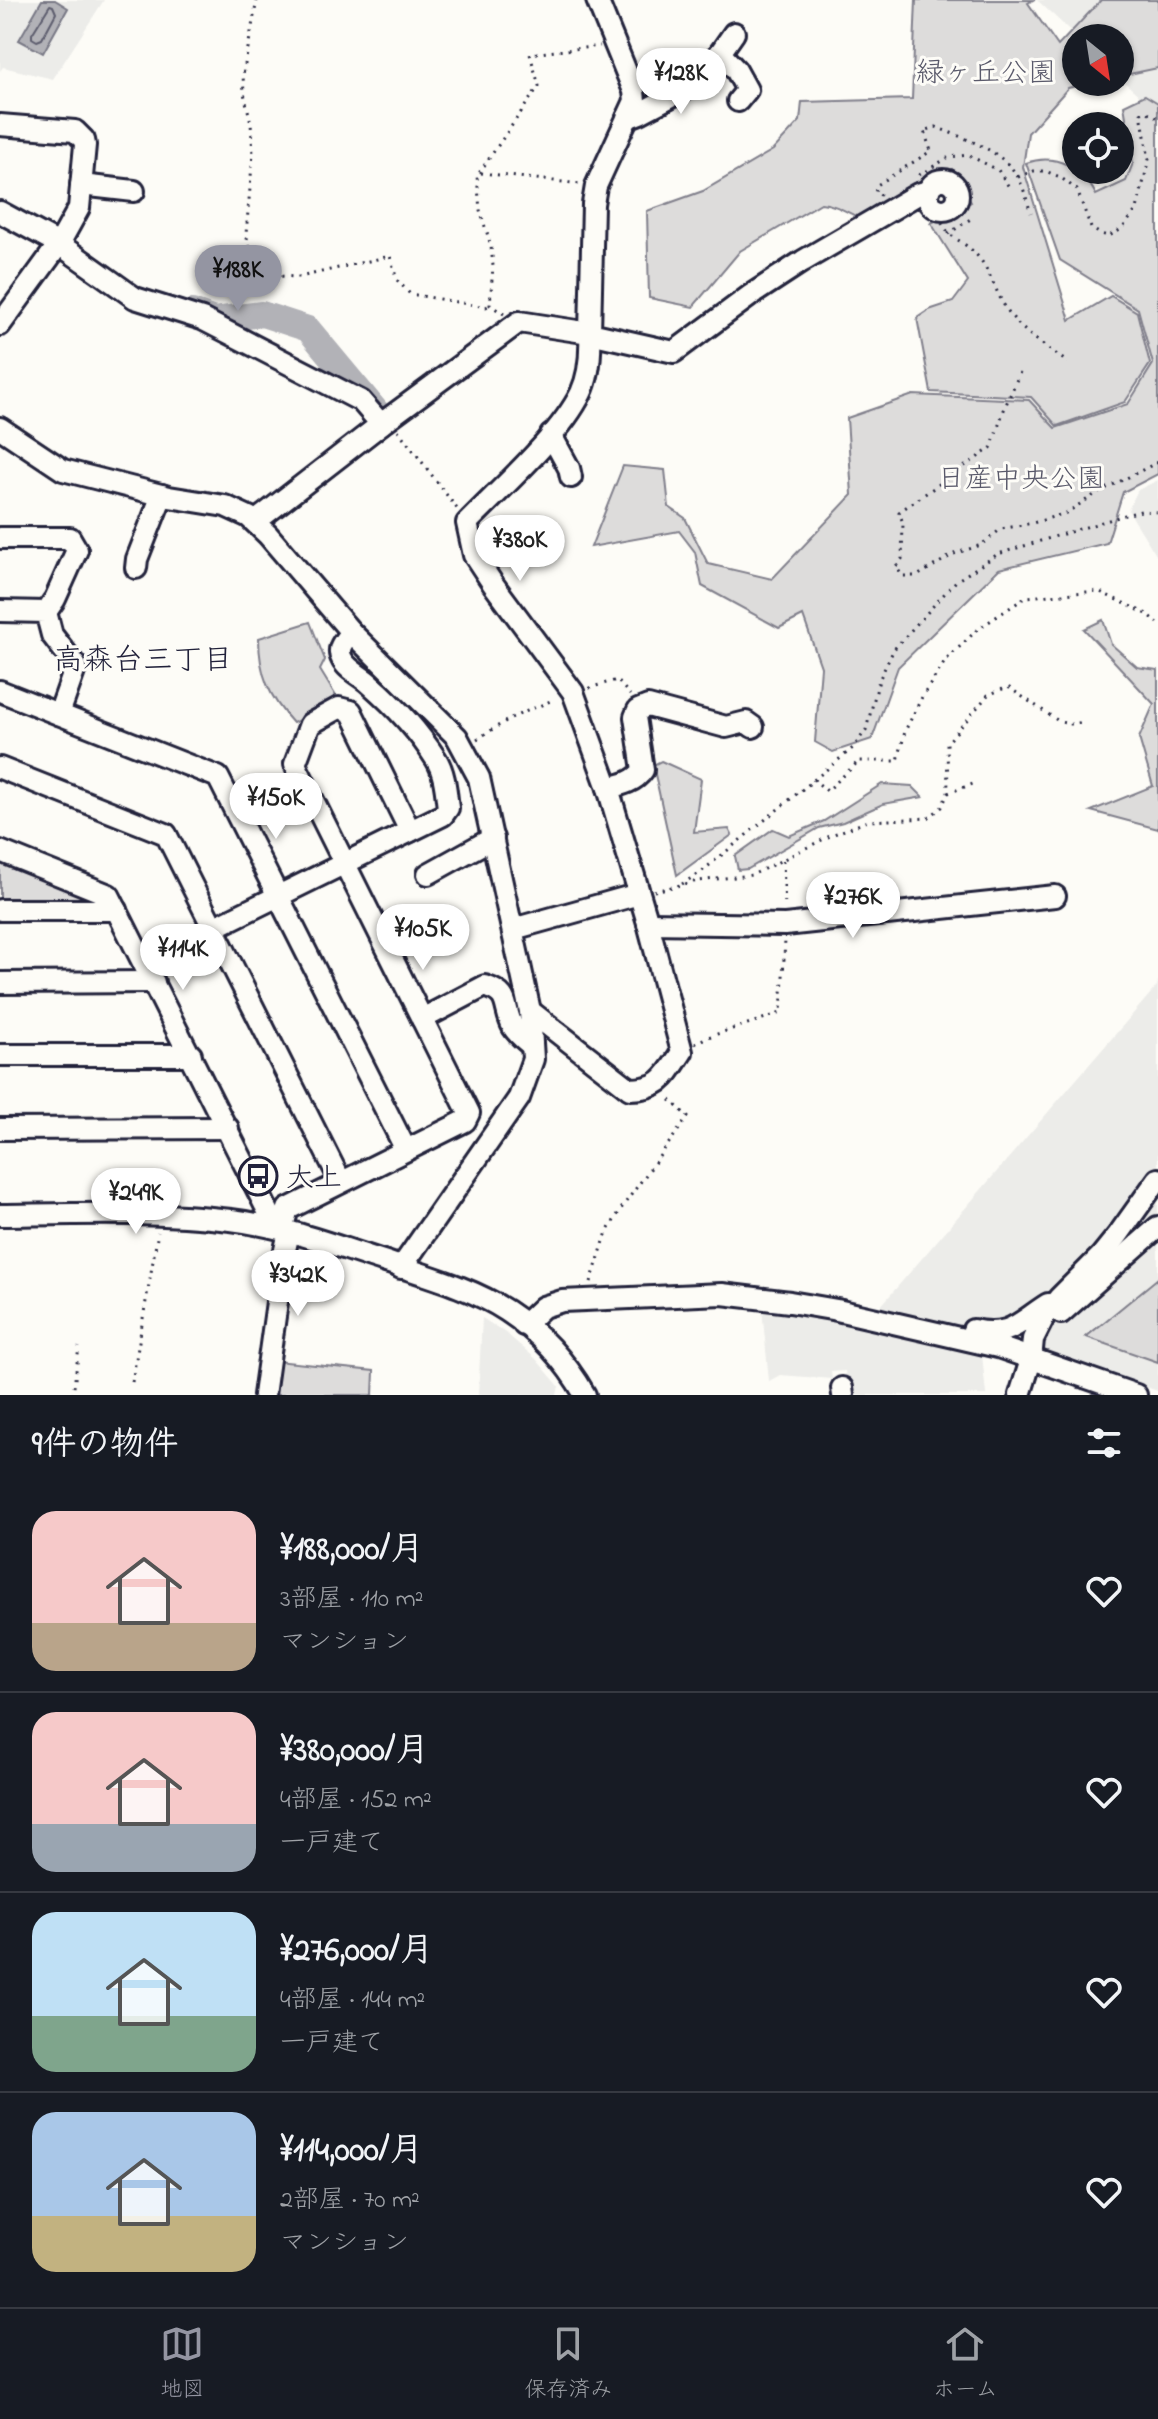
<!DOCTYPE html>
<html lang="ja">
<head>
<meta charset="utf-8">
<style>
	body { margin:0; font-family:"Indie Flower","Klee One",sans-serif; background:#242831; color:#f1f3f6; height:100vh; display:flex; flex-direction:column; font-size:30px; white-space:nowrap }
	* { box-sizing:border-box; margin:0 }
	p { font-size:26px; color:#9ea1a6 }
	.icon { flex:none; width:44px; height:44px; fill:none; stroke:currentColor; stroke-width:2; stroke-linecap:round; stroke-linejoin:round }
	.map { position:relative; height:1395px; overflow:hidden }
	.sheet { display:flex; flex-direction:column; background:#171b24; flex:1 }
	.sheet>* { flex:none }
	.needle { width:52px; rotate:150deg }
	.fabs { position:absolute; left:1062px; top:24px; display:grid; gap:16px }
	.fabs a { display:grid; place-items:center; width:72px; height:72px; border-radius:50%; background:#171b24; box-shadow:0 2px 6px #0004; font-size:40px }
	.price { position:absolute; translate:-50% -68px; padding:0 18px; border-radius:28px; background:#fff; color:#222; font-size:26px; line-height:52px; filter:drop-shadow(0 2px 4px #0008) }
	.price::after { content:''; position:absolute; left:50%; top:48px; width:24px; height:18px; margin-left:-12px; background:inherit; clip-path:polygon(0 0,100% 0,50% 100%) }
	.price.current { background:#9495a2; color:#111 }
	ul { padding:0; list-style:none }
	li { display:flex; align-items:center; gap:24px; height:200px; padding:0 32px }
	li+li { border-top:2px solid #363941 }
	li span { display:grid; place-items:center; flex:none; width:224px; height:160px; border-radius:24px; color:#555 }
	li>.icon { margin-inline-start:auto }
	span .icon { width:96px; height:96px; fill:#fffc; stroke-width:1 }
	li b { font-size:34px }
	h2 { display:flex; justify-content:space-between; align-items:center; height:96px; padding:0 32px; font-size:34px }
	.dock { display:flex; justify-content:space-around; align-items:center; height:112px; border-top:2px solid #363941; background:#171b24; font-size:22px; color:#9ea1a6 }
	.dock a { display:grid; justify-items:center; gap:4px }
	.dock .current { color:#9495a2 }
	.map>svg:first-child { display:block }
</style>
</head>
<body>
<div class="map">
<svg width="1158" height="1395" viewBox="0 0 1158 1395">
	<rect width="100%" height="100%" fill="#fdfcf7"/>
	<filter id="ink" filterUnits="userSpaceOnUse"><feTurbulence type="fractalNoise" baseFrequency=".0125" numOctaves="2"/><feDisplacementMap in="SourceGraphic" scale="16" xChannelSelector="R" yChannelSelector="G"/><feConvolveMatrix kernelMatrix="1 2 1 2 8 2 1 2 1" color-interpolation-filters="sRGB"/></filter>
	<g filter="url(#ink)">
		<g fill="#ecece9">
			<path d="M0,0H104L53,79L3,67L0,71Z"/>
			<path d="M1037,0H1158V113L1120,78V38H1078Z"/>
			<path d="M1158,480V558L1128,510L1138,490Z"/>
			<path d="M1158,980V1391L1053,1356L880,1307L1157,986Z"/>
			<path d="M762,1309L797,1314L982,1354L986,1395H848L845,1371L831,1372L832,1379L780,1375L769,1381Z"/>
			<path d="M482,1318L507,1334L536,1359L559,1386L557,1395H478Z"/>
		</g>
		<g fill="#dddcdb" stroke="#807f8b" stroke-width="2">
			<path d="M916,0H1033L1028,3L1058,46L1101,0H1158V68L1120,76V38H1076V82H1094L1068,88L1028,133L1023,167L1070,320L1111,296L1137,312L1150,364L1125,402L1057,426L1031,397L931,392L917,318L929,310L953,302L968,282L931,223L971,202L952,169L864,220C850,214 836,204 821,203L740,251L693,307L649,298L647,211L703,191L773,150L800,121L802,102L912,99Z"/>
			<path d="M1145,95L1158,103V474L1123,492L1107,543L999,569L898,667L872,739L833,752L815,742L821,667L803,616L779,628L702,586L695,552L679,531L591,547L623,466L665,470L669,507L685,518L708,564L772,579L852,495L847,418L913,395L1029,400L1055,428L1128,404L1153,364L1138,309L1060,260L1026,163C1056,152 1083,168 1096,195L1126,181L1133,163L1124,105Z"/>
			<path d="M1103,620L1111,644L1137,667L1158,670V829L1091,811L1153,786L1139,738L1154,704L1084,629Z"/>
			<path d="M310,622L325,660L320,670L339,701L293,723C269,697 259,674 259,638Z"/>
			<path d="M661,761L701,779L694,832L729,829L732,835L677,875L653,765Z"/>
			<path d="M882,784L912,786L923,797L883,804L843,822L819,828L748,869L738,870L735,856L773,829L789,836L824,821Z"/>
			<path d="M0,860L106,902L0,905Z"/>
			<path d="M1158,1278V1362L1086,1337Z"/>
			<path d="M276,1361L374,1371L373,1395H268Z"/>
		</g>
		<path fill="#b2b2b7" stroke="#787885" stroke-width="2" d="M42,0H55L68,8L43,53L19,40Z"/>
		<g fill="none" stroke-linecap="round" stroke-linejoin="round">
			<path stroke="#5c5c6d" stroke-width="2" d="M50,5L53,6L56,13L42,39L37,41L32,38V34Z"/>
			<path stroke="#b2b2b7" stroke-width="26" d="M192,312L214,320L262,314L308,329L377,412"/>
			<g stroke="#22223b" stroke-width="26">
				<g id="minor">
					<path d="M597,0L634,91L635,101L596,186L593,204L590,333L674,352L751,295L803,261L918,194L929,191"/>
					<path d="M720,53L734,33"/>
					<path d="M627,118L640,113L685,89L720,53L736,70L747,90L738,101"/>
					<path d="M0,125L75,131L84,140L85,145L79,208L59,244L0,325"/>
					<circle cx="943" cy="195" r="15"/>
					<path d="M81,185L134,191"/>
					<path d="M0,212L59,244L135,298L202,319L361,401L381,424"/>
					<path d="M0,428L63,470L169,497L225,506L249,517L268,535L351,632L457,737L479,778L530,1011L533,1059L519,1098L401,1268"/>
					<path d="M551,435L569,468L571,477"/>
					<path d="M255,522L389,418L519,322L590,333C591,354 590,374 581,393C560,436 501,488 467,523L474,555L493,584L573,692L608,788L648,923L682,1052C666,1076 661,1089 630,1089L530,1011"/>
					<path d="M0,538H70L77,550L55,599L46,612"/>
					<path d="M136,568L137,559L162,495"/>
					<path d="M0,611L46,612L52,635L76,666L59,714"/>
					<path d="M0,691L218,777L406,1150"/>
					<path d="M0,768L166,834L341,1182"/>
					<path d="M608,788C621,785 635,782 643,770L635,717L638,710L648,706L726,727L746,722L753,727"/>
					<path d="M0,851L109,895L276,1227"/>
					<path d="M428,874L493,838"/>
					<path d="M0,910H117"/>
					<path d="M648,923L785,925L1055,896"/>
					<path d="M513,929L639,894"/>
					<path d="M144,962L443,815L448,808C446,792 445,773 436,759C419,732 394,705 370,684C362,676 347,670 342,659C336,648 344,641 351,632"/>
					<path d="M0,983L154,982"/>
					<path d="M422,1019L485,986C512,995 502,1006 513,1027C518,1035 525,1040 532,1046"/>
					<path d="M0,1055H191"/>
					<path d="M0,1129L228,1128"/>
					<path d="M0,1215C77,1214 154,1211 231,1220C283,1226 333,1245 383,1261C424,1275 470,1287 507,1311C539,1332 566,1362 585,1395"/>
					<path d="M282,1229L288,1209L465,1121L469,1113L295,764L310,724L339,708L351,711L410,831"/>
					<path d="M1061,1313L1158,1227"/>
					<path d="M524,1325L543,1307L562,1301L722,1294L790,1302L837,1310L998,1347L1136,1395"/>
					<path d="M973,1330C1011,1338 1019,1322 1048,1304"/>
					<path d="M842,1388L843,1395"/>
					<path d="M264,1395L283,1259L289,1232"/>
					<path d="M1020,1395L1031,1360L1033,1339L1045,1315L1059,1298L1101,1256L1118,1235L1158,1179"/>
				</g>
			</g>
			<g stroke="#22223b" stroke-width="3" stroke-dasharray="2 6" stroke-linecap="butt">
				<path d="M257,0L243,75L244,93L251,123L253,154L246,234L251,253L264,269L277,276L300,277L390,256L397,280L410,294L486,307L490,305"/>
				<path d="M481,173L581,184"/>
				<path d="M919,175L949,157L968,155L998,170L1011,190"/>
				<path d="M1018,177L1034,171H1045L1060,177L1077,190L1091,228L1100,234L1109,236L1122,229L1137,209L1149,159L1141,113L1146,111L1158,118"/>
				<path d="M881,195L875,193L877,185L931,151L924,131L936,127C965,139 1001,149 1018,177C1024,188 1027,201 1031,213"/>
				<path d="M936,208C947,244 960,234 980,259C992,275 997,297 1010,314C1024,334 1049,348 1068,363"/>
				<path d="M948,234L972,218"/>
				<path d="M504,314L490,305L493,266L491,246L480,210L477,176L539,86L530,54L600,46"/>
				<path d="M1020,372L1005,407L991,448L899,512L903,523L902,559L896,566L902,576H917L954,554L981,545L1001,529L1033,523L1066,513L1099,492L1158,462"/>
				<path d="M398,430L458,510"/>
				<path d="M589,688L617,680L630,695"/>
				<path d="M477,739L511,718L555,699"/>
				<path d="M813,779L827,791L859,761H898L905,731L922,697L946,660L978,629L1026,597L1098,591L1149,615L1158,623"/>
				<path d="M948,793L973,784"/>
				<path d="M783,861L785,909"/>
				<path d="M682,884L701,872L853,748L866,730L879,680L894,649L956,581L998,554L1125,515L1141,511L1158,512"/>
				<path d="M654,891L698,881L752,875L834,834L868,821L928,818L942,807L948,793L947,743L988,695L1008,687L1060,722L1071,724L1085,722"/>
				<path d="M695,1044L705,1038L781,1013L785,940"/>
				<path d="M591,1282L607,1232L623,1206L688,1117L666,1096"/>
				<path d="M132,1382L158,1232"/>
				<path d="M73,1395L79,1347"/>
			</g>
			<use href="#minor" stroke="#fdfcf7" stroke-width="20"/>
		</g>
	</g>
	<defs>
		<g id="bus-ring" transform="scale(2)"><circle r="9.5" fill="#fdfcf7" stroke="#22223b" stroke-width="1.5"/><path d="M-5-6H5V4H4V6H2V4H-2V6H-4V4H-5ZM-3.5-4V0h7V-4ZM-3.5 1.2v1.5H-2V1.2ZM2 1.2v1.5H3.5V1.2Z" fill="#22223b"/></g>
	</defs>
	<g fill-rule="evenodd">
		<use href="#bus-ring" x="258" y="1176"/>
	</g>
	<g text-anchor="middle" stroke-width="6" stroke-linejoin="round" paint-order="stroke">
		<g font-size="28" fill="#5a5a6b" stroke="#fdfcf7">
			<text x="986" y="81">緑ヶ丘公園</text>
			<text x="1021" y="487">日産中央公園</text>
		</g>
		<g font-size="28" fill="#22223b" stroke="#fdfcf7" text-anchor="start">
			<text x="286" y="1186">大上</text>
		</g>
		<g font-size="30" fill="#22223b" stroke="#fdfcf7">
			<text x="143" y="669">高森台三丁目</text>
		</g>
	</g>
</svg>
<div class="fabs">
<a><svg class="needle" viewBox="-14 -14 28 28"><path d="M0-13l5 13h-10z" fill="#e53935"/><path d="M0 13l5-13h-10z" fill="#9ea1a6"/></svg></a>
<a><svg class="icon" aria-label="locate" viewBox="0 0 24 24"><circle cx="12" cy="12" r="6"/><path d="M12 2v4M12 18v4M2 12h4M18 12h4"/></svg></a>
</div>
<b class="price" style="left:681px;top:116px">¥128K</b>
<b class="price current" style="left:238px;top:313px">¥188K</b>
<b class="price" style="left:520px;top:583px">¥380K</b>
<b class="price" style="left:276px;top:841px">¥150K</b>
<b class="price" style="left:853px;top:940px">¥276K</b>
<b class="price" style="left:423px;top:972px">¥105K</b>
<b class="price" style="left:183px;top:992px">¥114K</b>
<b class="price" style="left:136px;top:1236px">¥249K</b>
<b class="price" style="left:298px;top:1318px">¥342K</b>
</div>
<section class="sheet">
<h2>9件の物件<svg class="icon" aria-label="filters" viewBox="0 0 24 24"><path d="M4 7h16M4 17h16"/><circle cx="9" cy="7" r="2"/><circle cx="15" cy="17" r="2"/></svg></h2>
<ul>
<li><span style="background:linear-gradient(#f6c9c9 70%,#b9a48a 0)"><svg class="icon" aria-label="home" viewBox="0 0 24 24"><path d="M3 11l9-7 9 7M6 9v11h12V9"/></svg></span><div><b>¥188,000/月</b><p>3部屋 · 110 m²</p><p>マンション</p></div><svg class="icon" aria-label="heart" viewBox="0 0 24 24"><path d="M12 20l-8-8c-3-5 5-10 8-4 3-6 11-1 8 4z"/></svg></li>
<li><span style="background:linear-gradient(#f6c9c9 70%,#9aa5b1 0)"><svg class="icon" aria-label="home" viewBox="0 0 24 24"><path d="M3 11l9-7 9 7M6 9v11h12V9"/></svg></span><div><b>¥380,000/月</b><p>4部屋 · 152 m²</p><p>一戸建て</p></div><svg class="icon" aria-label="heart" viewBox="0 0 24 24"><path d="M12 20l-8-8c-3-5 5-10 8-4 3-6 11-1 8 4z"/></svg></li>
<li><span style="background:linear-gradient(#bfe0f5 65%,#7fa58c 0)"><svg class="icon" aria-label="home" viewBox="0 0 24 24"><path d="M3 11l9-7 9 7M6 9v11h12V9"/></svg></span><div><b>¥276,000/月</b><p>4部屋 · 144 m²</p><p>一戸建て</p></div><svg class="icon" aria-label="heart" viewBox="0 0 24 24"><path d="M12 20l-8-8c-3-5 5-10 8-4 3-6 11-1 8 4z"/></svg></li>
<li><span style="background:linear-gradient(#a9c7e8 65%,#c2b280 0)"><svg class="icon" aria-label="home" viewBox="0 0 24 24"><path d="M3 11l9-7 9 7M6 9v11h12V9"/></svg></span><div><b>¥114,000/月</b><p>2部屋 · 70 m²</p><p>マンション</p></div><svg class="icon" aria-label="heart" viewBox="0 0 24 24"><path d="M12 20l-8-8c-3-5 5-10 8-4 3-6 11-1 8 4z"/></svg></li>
</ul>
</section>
<nav class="dock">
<a class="current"><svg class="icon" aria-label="map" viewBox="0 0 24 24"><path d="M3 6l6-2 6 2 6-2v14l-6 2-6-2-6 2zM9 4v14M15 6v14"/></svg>地図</a>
<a><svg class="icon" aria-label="saved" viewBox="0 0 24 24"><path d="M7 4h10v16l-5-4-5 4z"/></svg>保存済み</a>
<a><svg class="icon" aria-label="home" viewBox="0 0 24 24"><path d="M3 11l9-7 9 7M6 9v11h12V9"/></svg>ホーム</a>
</nav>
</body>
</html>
